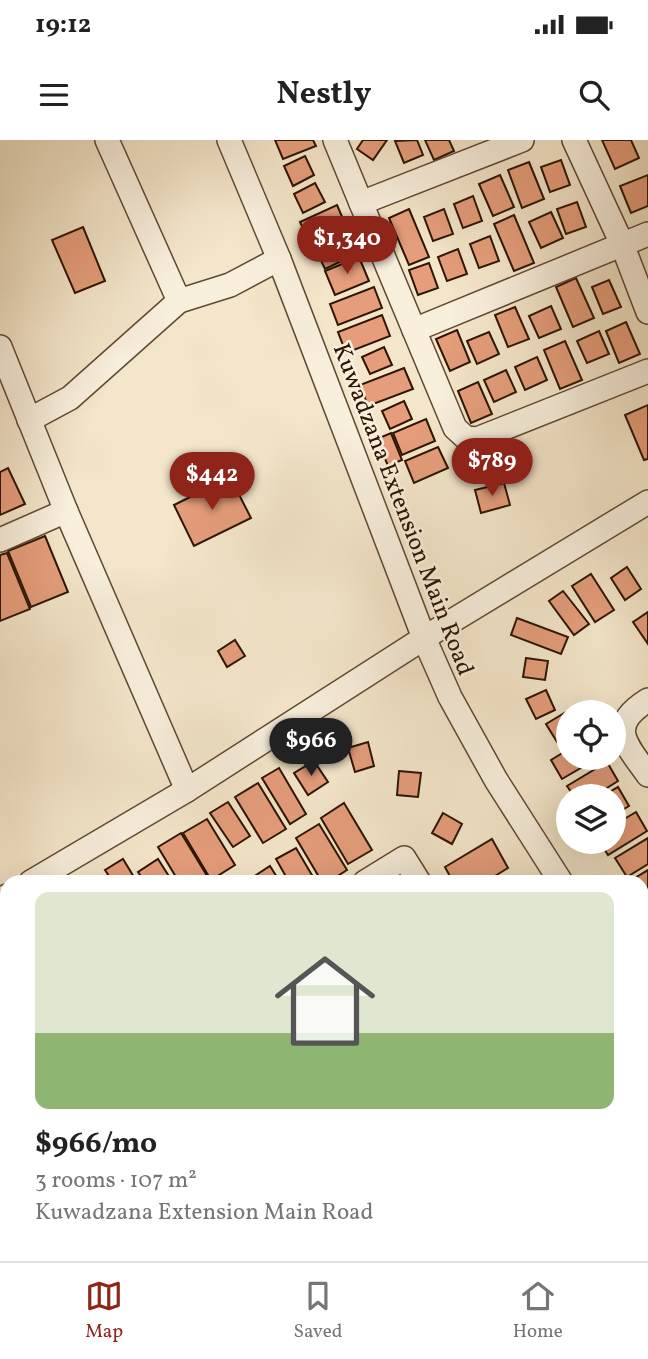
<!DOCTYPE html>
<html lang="en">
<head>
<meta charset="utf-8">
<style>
	body { margin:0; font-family:Vollkorn,serif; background:#f6f6f6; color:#222; height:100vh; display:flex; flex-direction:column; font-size:26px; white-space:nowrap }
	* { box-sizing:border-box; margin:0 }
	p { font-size:23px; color:#767676 }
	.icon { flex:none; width:38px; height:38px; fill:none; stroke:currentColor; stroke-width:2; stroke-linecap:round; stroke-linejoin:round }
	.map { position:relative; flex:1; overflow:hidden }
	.details { position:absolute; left:0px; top:735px; width:649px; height:387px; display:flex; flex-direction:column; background:#fff; border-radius:21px 21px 0 0; box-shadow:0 7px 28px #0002 }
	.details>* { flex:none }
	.buttons { position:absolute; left:556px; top:560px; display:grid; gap:14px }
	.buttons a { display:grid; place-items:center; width:70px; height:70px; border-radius:50%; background:#fff; box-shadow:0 7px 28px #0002; font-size:35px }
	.price { position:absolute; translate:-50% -60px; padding:0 16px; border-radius:24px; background:#8f2418; color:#fff; font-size:23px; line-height:46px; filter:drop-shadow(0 2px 4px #0008) }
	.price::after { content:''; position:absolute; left:50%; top:42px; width:21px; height:16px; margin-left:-10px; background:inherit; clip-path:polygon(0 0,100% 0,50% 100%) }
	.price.current { background:#222; color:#fff }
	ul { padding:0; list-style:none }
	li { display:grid; align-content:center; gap:14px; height:371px; padding:0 35px }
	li+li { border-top:2px solid #e0e0e0 }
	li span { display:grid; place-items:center; height:217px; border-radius:14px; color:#555 }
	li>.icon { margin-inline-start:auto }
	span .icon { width:126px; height:126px; fill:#fffc; stroke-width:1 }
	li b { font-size:30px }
	.status { display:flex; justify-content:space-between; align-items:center; height:49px; padding:0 35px; background:#fff; direction:ltr }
	.status svg { height:19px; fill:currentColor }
	header { display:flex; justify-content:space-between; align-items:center; height:91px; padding:0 35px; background:#fff; font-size:32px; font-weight:700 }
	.tabs { display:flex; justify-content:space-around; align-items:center; height:98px; border-top:2px solid #e0e0e0; background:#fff; font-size:19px; color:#767676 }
	.tabs a { display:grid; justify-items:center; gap:4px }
	.tabs .current { color:#8f2418 }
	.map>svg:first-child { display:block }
</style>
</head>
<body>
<div class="status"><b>19:12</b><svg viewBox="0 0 49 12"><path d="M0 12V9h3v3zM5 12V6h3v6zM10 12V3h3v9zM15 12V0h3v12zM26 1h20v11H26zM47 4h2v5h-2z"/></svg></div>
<header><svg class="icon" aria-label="menu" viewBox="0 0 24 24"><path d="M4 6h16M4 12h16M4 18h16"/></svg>Nestly<svg class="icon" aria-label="search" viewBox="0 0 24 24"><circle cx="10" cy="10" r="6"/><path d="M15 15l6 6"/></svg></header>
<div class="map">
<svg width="648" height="1121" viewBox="0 0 648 1121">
	<rect width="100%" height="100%" fill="#f4e6ca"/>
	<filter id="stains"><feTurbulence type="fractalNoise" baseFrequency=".00286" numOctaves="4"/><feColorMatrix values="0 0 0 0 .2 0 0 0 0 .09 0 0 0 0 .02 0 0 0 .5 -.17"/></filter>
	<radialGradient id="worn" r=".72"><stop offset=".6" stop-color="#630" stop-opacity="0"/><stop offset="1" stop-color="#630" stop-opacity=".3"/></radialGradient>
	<g fill="#e59d7b" stroke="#2d1501" stroke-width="2">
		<path d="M275,0H313L316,6L283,19Z"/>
		<path d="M363,0H387L373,20L357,9Z"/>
		<path d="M417,0L423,15L404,23L395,1Z"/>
		<path d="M425,0H449L454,11L434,20Z"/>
		<path d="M602,0H631L639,18L615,29Z"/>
		<path d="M305,16L314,35L293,46L284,26Z"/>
		<path d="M561,20L570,45L550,52L541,27Z"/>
		<path d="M529,22L544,59L522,68L508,30Z"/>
		<path d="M500,35L514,67L493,76L479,44Z"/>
		<path d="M648,35V66L631,73L620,46Z"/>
		<path d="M315,43L325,62L303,73L294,54Z"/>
		<path d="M473,56L482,81L463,88L454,64Z"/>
		<path d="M577,62L586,87L566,94L557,69Z"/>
		<path d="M337,65L346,86L310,104L300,82Z"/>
		<path d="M409,69L429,117L409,125L389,78Z"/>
		<path d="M444,69L453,94L433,101L424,77Z"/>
		<path d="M551,72L563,98L541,108L529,82Z"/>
		<path d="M514,75L534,123L514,131L494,84Z"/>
		<path d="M83,87L105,141L75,153L52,100Z"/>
		<path d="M490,96L499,121L479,128L470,104Z"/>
		<path d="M337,100L346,119L325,129L316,110Z"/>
		<path d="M458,109L467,134L447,141L438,117Z"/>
		<path d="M359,117L369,141L335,155L325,131Z"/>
		<path d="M429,123L438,148L418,155L409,130Z"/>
		<path d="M576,138L594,178L573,187L556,147Z"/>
		<path d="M609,140L621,167L603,174L592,147Z"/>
		<path d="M374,147L382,168L338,185L330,164Z"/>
		<path d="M551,166L561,189L539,198L529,176Z"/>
		<path d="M515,167L529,199L508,207L495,175Z"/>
		<path d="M382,175L390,196L346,213L338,192Z"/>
		<path d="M626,182L640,214L619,223L606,191Z"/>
		<path d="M457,190L470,222L450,231L436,199Z"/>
		<path d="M599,191L609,214L587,223L577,201Z"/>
		<path d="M489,192L499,214L477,224L467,201Z"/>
		<path d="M565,201L582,240L560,249L544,210Z"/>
		<path d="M384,207L392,225L370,234L362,217Z"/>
		<path d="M537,217L547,240L525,250L515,227Z"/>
		<path d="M404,228L413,249L368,266L360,245Z"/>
		<path d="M506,230L516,252L494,262L484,240Z"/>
		<path d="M478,242L492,274L471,283L458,251Z"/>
		<path d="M404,261L412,279L390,289L382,271Z"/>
		<path d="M648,265V319L644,320L625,275Z"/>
		<path d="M426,279L435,301L402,315L393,293Z"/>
		<path d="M391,293L402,320L388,326L377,299Z"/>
		<path d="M438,307L448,328L414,343L405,321Z"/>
		<path d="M8,328L25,364L0,375V332Z"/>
		<path d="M230,337L251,378L194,406L174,365Z"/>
		<path d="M504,343L510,365L481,373L475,350Z"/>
		<path d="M45,396L68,452L31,467L8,411Z"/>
		<path d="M7,413L30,469L0,481V415Z"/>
		<path d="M627,427L641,449L625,460L611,438Z"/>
		<path d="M591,434L614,470L595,482L572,446Z"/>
		<path d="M563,451L589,484L574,495L549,461Z"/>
		<path d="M648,472V504L633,482Z"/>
		<path d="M517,478L568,497L561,514L511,495Z"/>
		<path d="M235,500L245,516L227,527L218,511Z"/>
		<path d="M526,518L548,521L545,540L523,537Z"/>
		<path d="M546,550L555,570L536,579L526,559Z"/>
		<path d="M566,572L569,576V595L557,602L546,584Z"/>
		<path d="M368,602L374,626L355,632L348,608Z"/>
		<path d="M569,609V618H598L562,639L551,620Z"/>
		<path d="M314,621L328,642L308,655L294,633Z"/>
		<path d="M607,622L618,641L594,656H574L567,646Z"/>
		<path d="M279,628L306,674L290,684L262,638Z"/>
		<path d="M399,631L421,633L418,657L397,655Z"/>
		<path d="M258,643L286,689L263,703L235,657Z"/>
		<path d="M618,647L629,666L614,675V656H603Z"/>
		<path d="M228,662L250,696L233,707L210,673Z"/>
		<path d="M344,663L372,710L348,724L321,678Z"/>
		<path d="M636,672L647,691L608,715L600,702H614V685Z"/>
		<path d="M443,673L462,684L452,704L432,693Z"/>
		<path d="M207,679L235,725L211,740L183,693Z"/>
		<path d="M319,684L347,730L328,742H322L296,698Z"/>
		<path d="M181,693L209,739L204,742H179L158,707Z"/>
		<path d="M648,698V724L627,737L615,718Z"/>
		<path d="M492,699L508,728L485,742H453L445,727Z"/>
		<path d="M296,708L316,742H289L276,719Z"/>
		<path d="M123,719L137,742H113L105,730Z"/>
		<path d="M158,719L172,741L145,742L138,732Z"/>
		<path d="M270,726L280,742H251L250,739Z"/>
		<path d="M648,730V757L642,760V742L630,741Z"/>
		<path d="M0,819L7,831V857L0,861Z"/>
		<path d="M0,884L7,895V933L1,937Z"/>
		<path d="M648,975V1002L642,1005V979Z"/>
		<path d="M0,1009L7,1020V1045L0,1049Z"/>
		<path d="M0,1083L7,1094V1115H17L7,1121H2L0,1118Z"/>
		<path d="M112,1115H143L146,1121H116Z"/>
		<path d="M151,1115H178L179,1116L170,1121H155Z"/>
		<path d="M273,1115H304L294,1121H277Z"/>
		<path d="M370,1115H391L381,1121H374Z"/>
		<path d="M497,1115H523L527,1121H500Z"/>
		<path d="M577,1115H604L608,1121H581Z"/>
	</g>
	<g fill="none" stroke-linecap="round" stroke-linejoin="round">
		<g stroke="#5f4933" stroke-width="26">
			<g id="minor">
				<path d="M107,0L179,161L230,145L279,119"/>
				<path d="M229,0L279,119L424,498L450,557L496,640L561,742"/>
				<path d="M335,0L361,63"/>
				<path d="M522,0L361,63L455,288L466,298L477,299L648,231"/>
				<path d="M574,0L622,104L648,172"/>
				<path d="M414,190L648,94"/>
				<path d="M0,207L66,371L187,650"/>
				<path d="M29,280L70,258L179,161"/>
				<path d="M0,400L66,371"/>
				<path d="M648,560C606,586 626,604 648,635"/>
				<path d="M31,742L187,650L424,498L648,362"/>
				<path d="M365,742L404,718L419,742"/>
				<path d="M0,761L7,756"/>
				<path d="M642,872L648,882"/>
				<path d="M0,959L7,955"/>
				<path d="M642,1096L648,1105"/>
				<path d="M248,1115L252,1121"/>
				<path d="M454,1115L457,1121"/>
				<path d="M58,1121L68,1115"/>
			</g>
		</g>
		<use href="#minor" stroke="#f8efdd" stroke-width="23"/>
	</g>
	<g text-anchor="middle" stroke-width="5" stroke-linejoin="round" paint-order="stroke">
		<g font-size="24" fill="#2d1501" stroke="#f8efdd">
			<text transform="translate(404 369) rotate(69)" y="8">Kuwadzana Extension Main Road</text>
		</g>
	</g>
	<rect width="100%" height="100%" filter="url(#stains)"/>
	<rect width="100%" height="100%" fill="url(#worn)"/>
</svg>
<div class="buttons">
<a><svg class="icon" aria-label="locate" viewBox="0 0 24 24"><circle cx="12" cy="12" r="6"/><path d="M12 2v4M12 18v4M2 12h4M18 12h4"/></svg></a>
<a><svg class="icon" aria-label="layers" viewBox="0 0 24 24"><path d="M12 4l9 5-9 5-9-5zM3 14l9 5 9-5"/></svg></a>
</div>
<b class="price" style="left:347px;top:136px">$1,340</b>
<b class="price" style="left:492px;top:358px">$789</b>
<b class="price" style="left:212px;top:372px">$442</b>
<b class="price current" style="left:311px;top:638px">$966</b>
<section class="details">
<ul>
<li><span style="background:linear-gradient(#dfe7d0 65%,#8fb573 0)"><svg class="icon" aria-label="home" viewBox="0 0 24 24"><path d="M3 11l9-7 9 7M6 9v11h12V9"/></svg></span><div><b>$966/mo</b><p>3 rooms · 107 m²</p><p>Kuwadzana Extension Main Road</p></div></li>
</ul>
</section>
</div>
<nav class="tabs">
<a class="current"><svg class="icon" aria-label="map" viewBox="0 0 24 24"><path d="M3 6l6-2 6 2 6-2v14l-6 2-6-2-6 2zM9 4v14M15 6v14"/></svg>Map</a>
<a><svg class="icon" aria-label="saved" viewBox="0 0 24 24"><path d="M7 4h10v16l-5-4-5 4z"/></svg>Saved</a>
<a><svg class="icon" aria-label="home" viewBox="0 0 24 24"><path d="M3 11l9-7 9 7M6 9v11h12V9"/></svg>Home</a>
</nav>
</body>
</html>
